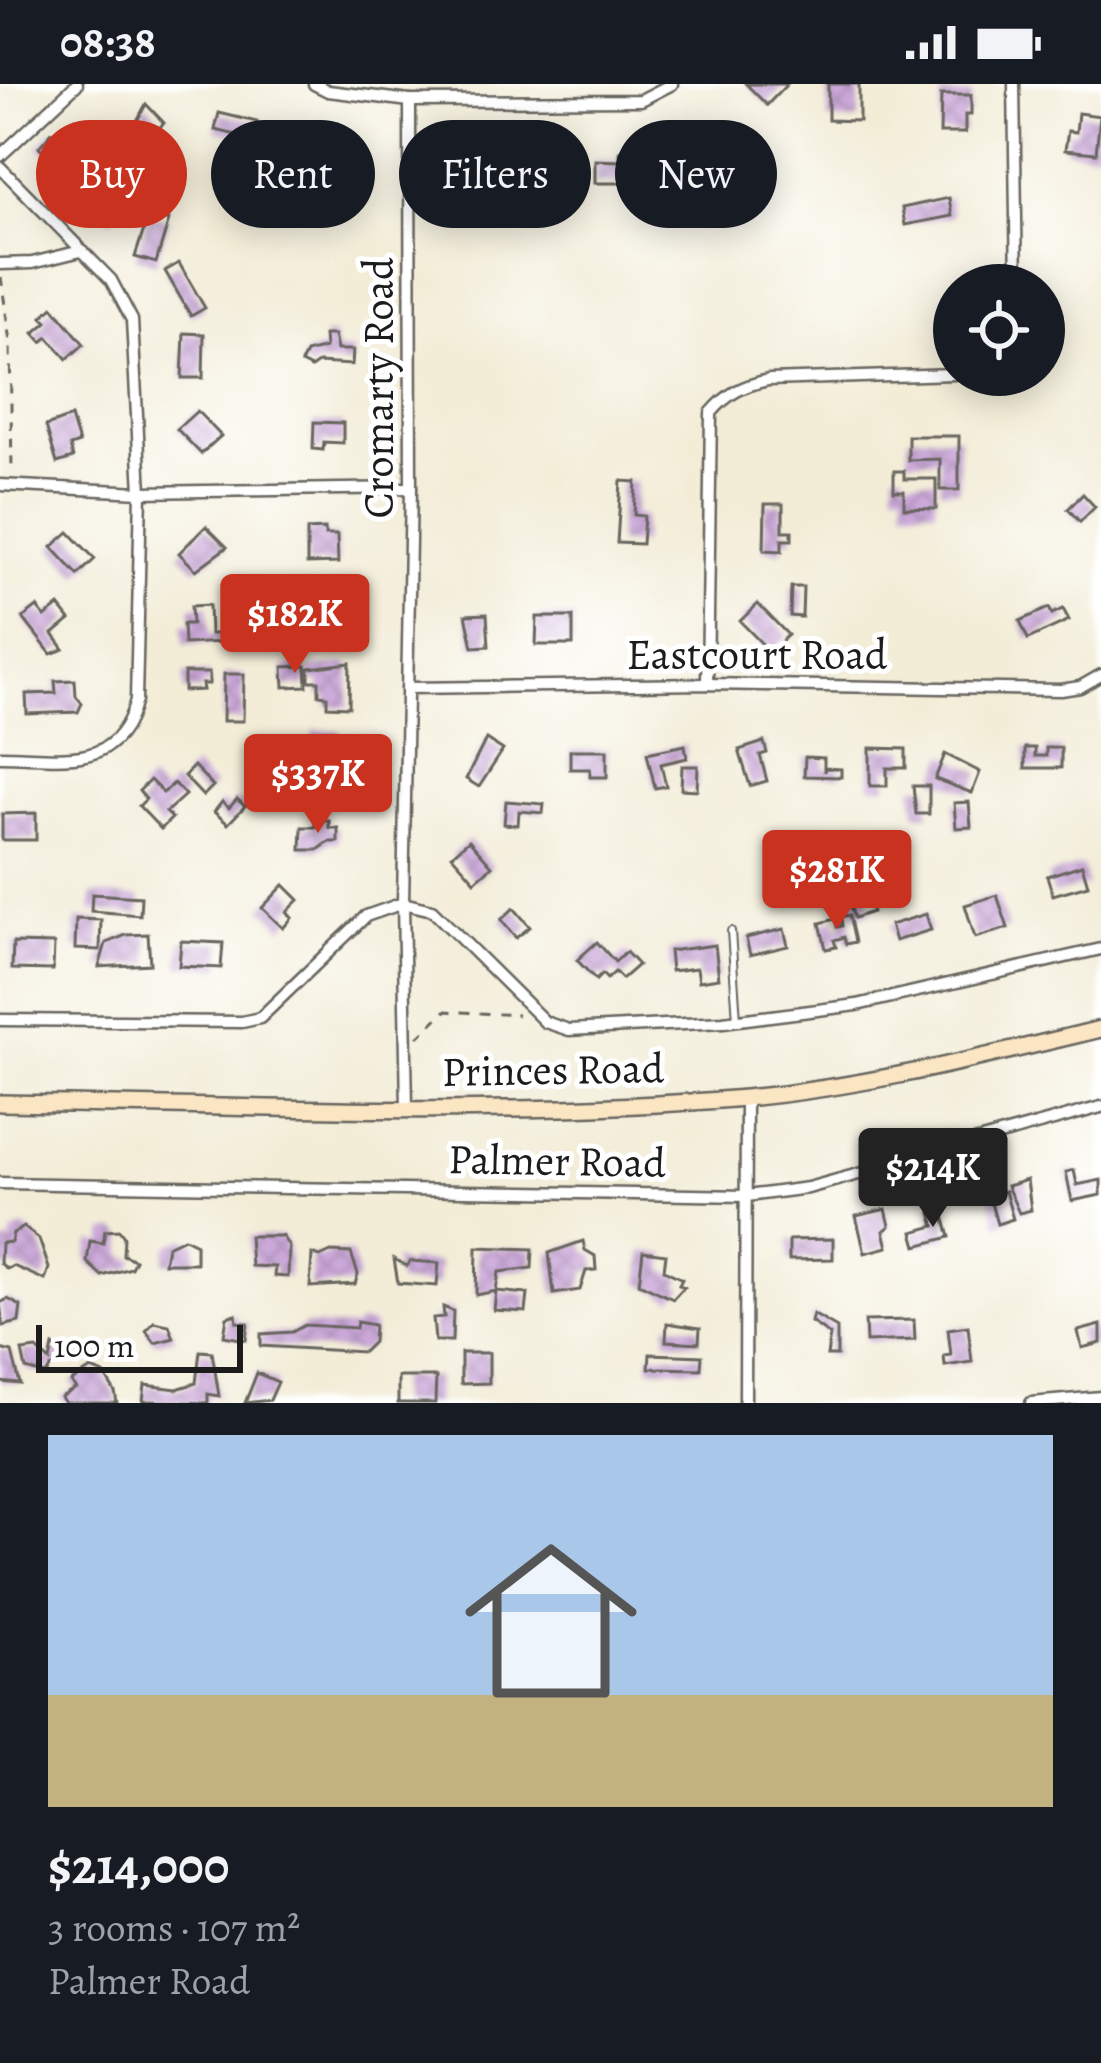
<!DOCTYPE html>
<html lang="en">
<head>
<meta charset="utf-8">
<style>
	body { margin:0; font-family:Alegreya,serif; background:#242831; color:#f1f3f6; height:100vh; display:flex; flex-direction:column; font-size:45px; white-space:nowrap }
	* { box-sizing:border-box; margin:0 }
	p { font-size:39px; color:#9ea1a6 }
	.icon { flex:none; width:66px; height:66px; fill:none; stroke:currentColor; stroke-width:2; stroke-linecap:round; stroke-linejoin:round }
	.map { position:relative; height:1319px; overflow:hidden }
	.sheet { display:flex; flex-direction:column; background:#171b24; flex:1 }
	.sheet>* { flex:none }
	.top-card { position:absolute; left:36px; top:36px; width:1029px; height:108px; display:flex; gap:24px }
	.fabs { position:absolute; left:933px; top:180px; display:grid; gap:24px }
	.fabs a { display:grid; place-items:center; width:132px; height:132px; border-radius:50%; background:#171b24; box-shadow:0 6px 30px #0003; font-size:60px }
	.scale { position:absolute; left:36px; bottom:30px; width:207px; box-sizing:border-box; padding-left:12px; border:6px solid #1c1c1c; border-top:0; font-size:33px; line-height:42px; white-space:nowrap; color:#1c1c1c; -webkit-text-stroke:9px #fff; paint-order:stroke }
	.price { position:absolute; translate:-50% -102px; padding:0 27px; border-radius:12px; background:#c8321e; color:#fff; font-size:39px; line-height:78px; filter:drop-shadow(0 3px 6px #0008) }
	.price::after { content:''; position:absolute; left:50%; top:72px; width:36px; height:27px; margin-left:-18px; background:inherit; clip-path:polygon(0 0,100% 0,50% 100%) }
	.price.selected { background:#222; color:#fff }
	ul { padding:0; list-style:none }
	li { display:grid; align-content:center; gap:24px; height:636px; padding:0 48px }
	li span { display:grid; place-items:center; height:372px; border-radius:0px; color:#555 }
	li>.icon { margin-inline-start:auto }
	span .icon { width:216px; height:216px; fill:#fffc; stroke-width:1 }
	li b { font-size:51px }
	.tag { padding:0 42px; border-radius:54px; background:#171b24; box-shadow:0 6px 30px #0003; font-size:42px; line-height:108px }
	.tag.selected { background:#c8321e; color:#fff }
	.status { display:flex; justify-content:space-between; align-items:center; height:84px; padding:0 60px; background:#171b24; direction:ltr }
	.status svg { height:33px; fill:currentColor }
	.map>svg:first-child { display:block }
</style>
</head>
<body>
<div class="status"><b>08:38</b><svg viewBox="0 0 49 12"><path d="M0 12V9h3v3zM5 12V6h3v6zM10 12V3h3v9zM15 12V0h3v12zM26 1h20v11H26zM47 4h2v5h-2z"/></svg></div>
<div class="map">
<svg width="1101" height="1319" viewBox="0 0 1101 1319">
	<defs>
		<pattern id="building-cross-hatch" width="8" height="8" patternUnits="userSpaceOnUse" patternTransform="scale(3)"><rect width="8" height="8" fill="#cba8d9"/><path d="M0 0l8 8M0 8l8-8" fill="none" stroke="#ae90ba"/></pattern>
	</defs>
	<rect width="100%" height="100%" fill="#fff"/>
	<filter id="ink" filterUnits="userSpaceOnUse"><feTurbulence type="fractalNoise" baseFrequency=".00833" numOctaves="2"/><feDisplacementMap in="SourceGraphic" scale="24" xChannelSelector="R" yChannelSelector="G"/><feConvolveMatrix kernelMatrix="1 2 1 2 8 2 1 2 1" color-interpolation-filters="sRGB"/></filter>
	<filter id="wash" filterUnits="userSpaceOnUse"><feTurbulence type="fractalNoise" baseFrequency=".004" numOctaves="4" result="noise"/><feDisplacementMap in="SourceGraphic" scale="48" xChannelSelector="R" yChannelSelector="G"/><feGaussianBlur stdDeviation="2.7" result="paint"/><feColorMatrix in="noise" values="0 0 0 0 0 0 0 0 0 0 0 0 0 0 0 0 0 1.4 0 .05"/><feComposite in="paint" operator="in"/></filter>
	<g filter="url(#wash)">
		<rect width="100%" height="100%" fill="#f3edd8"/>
		<g id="blocks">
			<g fill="url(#building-cross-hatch)">
				<path d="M746,0H787L767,21Z"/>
				<path d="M828,0H859V37L828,36Z"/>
				<path d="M941,11H971V31H965V49H940Z"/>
				<path d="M146,20L164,39L152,51L137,37Z"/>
				<path d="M219,29L257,38L253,55L215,46Z"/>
				<path d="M1078,29L1100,32L1096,69L1065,66L1068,47L1076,48Z"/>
				<path d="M52,48L66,61L73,53L84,63L75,72L82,78L70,92L39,63Z"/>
				<path d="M620,67H635V99H595V76L620,77Z"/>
				<path d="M100,87L130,119L111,136L81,104Z"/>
				<path d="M949,114L952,132L905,141L902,124Z"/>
				<path d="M149,130L169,136L156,179L135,173Z"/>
				<path d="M179,179L205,224L191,232L165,187Z"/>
				<path d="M53,223L84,260L67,275L48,253L42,258L34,249L47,238L42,233Z"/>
				<path d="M184,249L204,250L203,294H182Z"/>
				<path d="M324,251H334L337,266H353L352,281L318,279L311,284L301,279L306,269L325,264Z"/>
				<path d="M197,327L221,352L201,370L177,345Z"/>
				<path d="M71,333L79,359L70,362L73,374L57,379L46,342Z"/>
				<path d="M314,338L343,339V359L324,358L323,366L313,365Z"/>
				<path d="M908,352H959V406H940V375L908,376Z"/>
				<path d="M894,387H904V395H936V425L904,424V407H894Z"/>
				<path d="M621,397L636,398L634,431L644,432L642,460L617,459Z"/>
				<path d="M1083,410L1095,423L1080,438L1068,425Z"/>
				<path d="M765,420H783V447H792V456H782V467L764,466Z"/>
				<path d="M206,442L227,463L196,486L179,469Z"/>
				<path d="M325,445V451H337L338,479L307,480V446Z"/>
				<path d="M69,448L95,475L78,491L52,463Z"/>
				<path d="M791,503H803L802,533L790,532Z"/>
				<path d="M758,520L788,551L770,568L740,537Z"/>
				<path d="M209,521L210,550H222L223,558L184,560L183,540H192L191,522Z"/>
				<path d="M59,522L70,536L53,550L64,565L51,570L23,534L37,523L45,533Z"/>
				<path d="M321,522L341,523L338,559L318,558Z"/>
				<path d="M1049,524L1052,530L1063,525L1069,536L1028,555L1020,537Z"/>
				<path d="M487,530L489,562L473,563L466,531Z"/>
				<path d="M537,533H573V561H536Z"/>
				<path d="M350,579L349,623L327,622V612L319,611V597H309V584Z"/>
				<path d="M306,582L307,602L284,603L283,583Z"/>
				<path d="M184,589H209V600H202L203,606L184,607Z"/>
				<path d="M224,590H244L243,637H223Z"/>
				<path d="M75,596L76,612L82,619L78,628L27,630L26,610L56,609L55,597Z"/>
				<path d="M314,646H338L344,659L340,667L347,671V685H321V702H290V657H305V670H314Z"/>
				<path d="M486,655L503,666L479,703L466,695Z"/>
				<path d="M764,658L767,669L760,671L767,697L750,702L739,666Z"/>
				<path d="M685,661L687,674L661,680L666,702L655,704L647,669Z"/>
				<path d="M870,664L906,665V684H887V702H870Z"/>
				<path d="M1025,664H1035V672H1046V664H1061V684H1025Z"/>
				<path d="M570,666H607V693H590V685H570Z"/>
				<path d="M945,670L980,688L972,709L935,695Z"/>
				<path d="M805,673L824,674V688L825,684L841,685V693L804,692Z"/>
				<path d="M194,682L213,702L203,712L184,692Z"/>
				<path d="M682,682H698L697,706L681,705Z"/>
				<path d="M150,696L163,709L174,699L185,711L166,728L172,734L161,745L139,722L146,715L139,707Z"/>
				<path d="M913,702H929V730H916Z"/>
				<path d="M237,715L245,722L228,740L214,728L222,718L229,724Z"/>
				<path d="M506,717L544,720L543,729L519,727L518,741L504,740Z"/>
				<path d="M969,718L971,743L956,744L954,719Z"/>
				<path d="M36,729V756H2V730Z"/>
				<path d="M315,736H329V744H338V758H329L318,766H301L302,743H315Z"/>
				<path d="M469,756L492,782L475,797L452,771Z"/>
				<path d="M1082,781L1088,801L1053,811L1047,792Z"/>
				<path d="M284,801L299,816L287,828L292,834L283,844L262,824Z"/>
				<path d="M864,802L872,828L854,834L846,808Z"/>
				<path d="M92,810L141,813L140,831L91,827Z"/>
				<path d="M997,811L1008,844L975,854L965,821Z"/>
				<path d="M514,824L530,843L516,854L501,836Z"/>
				<path d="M926,830L931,846L895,857L890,841Z"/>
				<path d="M849,831L855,858L846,860L844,853L834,856L836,863L826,865L820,839L835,835L837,843L842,842L841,833Z"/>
				<path d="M76,835L101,836L100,866L75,865Z"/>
				<path d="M784,845L788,862L750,871L746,854Z"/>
				<path d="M148,850L150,880L99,883L106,859L126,851Z"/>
				<path d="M181,857L223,859L221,884L179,882Z"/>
				<path d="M597,858L615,878L626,868L638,881L622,895L615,888L607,895L602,890L596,896L577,876Z"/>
				<path d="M13,859L54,860L53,886L12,885Z"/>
				<path d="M715,861L719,894L699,897L697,884L671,887L669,867Z"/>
				<path d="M1074,1086L1077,1101L1101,1096V1111L1072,1117L1066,1088Z"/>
				<path d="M1027,1096L1031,1126L1019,1129L1007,1102Z"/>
				<path d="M1005,1107L1013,1135L997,1140L989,1112Z"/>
				<path d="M886,1125L890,1142L884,1147L888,1163L865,1169L856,1132Z"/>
				<path d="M942,1125L950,1153L917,1162L913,1148L935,1142L931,1129Z"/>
				<path d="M24,1143L39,1155L49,1184L45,1196L13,1182L7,1185L0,1179L1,1159L11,1158L13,1149Z"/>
				<path d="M119,1146L124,1153L123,1171L135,1176L131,1184L102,1192L87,1178L90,1157L103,1159L105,1147Z"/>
				<path d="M249,1152H282L289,1163L288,1193L274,1192L275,1183L251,1182Z"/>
				<path d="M184,1154L196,1160V1179H164L167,1162Z"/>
				<path d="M833,1155V1175L789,1176V1156Z"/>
				<path d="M583,1157L585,1166L595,1172L596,1186L586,1187L580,1206L554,1210L549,1169Z"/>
				<path d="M477,1163L533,1165L532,1184L499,1188L496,1207L528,1210L526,1228L494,1226L496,1207L476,1211Z"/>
				<path d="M643,1167L666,1170L664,1186L682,1195L679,1201L684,1203L673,1215L639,1199Z"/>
				<path d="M331,1168L351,1169L358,1190L355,1200L310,1203L312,1170L320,1173Z"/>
				<path d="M394,1175L407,1182L410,1177L439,1179L437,1202L398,1199Z"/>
				<path d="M8,1215L21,1222L19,1238L3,1242L0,1219Z"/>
				<path d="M443,1223L453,1227L452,1257H435L433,1234L444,1233Z"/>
				<path d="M236,1230L237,1238L248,1239L246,1256L224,1252L227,1233Z"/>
				<path d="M813,1230L837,1244V1272H827L830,1251L811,1238Z"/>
				<path d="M914,1236L915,1256L866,1258L865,1237Z"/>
				<path d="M154,1238L169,1241L174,1254L155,1259L146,1247Z"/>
				<path d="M357,1238L374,1241L373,1258L363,1268L261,1262V1250L292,1248L305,1241L356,1244Z"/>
				<path d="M667,1239L700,1244L699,1259L666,1257Z"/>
				<path d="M1101,1241V1259L1082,1264L1078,1247Z"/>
				<path d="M968,1242L972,1278L945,1282L944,1272L951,1271L948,1245Z"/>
				<path d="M53,1262L61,1269V1279L50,1284L46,1291L26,1285L22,1267L37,1265L50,1277Z"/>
				<path d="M0,1265L12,1268L20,1300L0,1298Z"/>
				<path d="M200,1267L212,1268L219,1312L208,1310V1319L143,1317L145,1301L177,1305L196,1299Z"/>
				<path d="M461,1269H489V1299L461,1300Z"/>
				<path d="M650,1270L702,1272L701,1285L649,1284Z"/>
				<path d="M91,1285L104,1290L115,1308L117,1319H65L61,1313L76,1304L71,1298Z"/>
				<path d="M257,1289L278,1298L270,1316L245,1319Z"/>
				<path d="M398,1293H436L435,1319H398Z"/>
			</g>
		</g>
	</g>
	<g filter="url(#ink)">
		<use href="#blocks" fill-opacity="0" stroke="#67655e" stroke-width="3"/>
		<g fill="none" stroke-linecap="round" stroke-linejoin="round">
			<g stroke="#67655e" stroke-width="10">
				<path id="service" d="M731,847L737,936"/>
			</g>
			<g stroke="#67655e" stroke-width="15">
				<g id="minor">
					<path d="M314,0L328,7L410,17L641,16L672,0"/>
					<path d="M1014,0L1017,201"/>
					<path d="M0,72L77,0"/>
					<path d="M0,83L111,196L132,236L141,408L136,616C118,689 61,672 0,672"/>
					<path d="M0,180L32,179L81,167"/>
					<path d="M0,401L141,408L411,404"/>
					<path d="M707,600L711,329C728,309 742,302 768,296L954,290"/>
					<path d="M407,604L707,600L1061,606L1080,603L1101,591"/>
					<path d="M0,936L242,938L260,934L366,832L403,819L432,826L545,938L569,946L723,938L857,921L1101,865"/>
					<path d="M407,1023L403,819L411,404L410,17"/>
					<path d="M0,1099L747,1112L808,1104L1101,1023"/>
					<path d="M745,1319L746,1013"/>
					<path d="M1031,1319L1101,1313"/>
				</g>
			</g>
			<g stroke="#67655e" stroke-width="20">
				<path id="secondary" d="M0,1019C247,1022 498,1035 745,1014C866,1003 983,973 1101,945"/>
			</g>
			<g stroke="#67655e" stroke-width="3" stroke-dasharray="9 9" stroke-linecap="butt">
				<path d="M1,193L10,258L12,387"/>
				<path d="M418,953L445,927L518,931"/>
			</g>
			<use href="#service" stroke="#fff" stroke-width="6"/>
			<use href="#minor" stroke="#fff" stroke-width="10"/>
			<use href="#secondary" stroke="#fbe6c4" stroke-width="15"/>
		</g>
	</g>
	<g text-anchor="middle" stroke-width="10" stroke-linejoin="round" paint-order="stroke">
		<g font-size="42" fill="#1c1c1c" stroke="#fff">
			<text transform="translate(378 304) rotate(-90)" y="15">Cromarty Road</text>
			<text x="757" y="585">Eastcourt Road</text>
			<text transform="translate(553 985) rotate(-1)" y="15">Princes Road</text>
			<text transform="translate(557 1076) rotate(1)" y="15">Palmer Road</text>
		</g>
	</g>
</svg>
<div class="fabs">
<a><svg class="icon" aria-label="locate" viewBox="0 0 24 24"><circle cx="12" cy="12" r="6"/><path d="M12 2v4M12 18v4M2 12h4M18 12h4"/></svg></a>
</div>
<div class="scale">100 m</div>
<b class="price" style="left:295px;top:592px">$182K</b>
<b class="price" style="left:318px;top:752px">$337K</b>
<b class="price" style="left:837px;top:848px">$281K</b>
<b class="price selected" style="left:933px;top:1146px">$214K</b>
<div class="top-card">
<a class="tag selected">Buy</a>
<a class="tag">Rent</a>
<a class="tag">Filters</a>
<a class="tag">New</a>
</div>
</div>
<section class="sheet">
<ul>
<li><span style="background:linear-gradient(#a9c7e8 70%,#c2b280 0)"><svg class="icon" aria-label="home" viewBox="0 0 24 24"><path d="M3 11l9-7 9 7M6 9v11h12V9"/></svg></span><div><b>$214,000</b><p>3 rooms · 107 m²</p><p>Palmer Road</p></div></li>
</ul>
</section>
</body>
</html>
